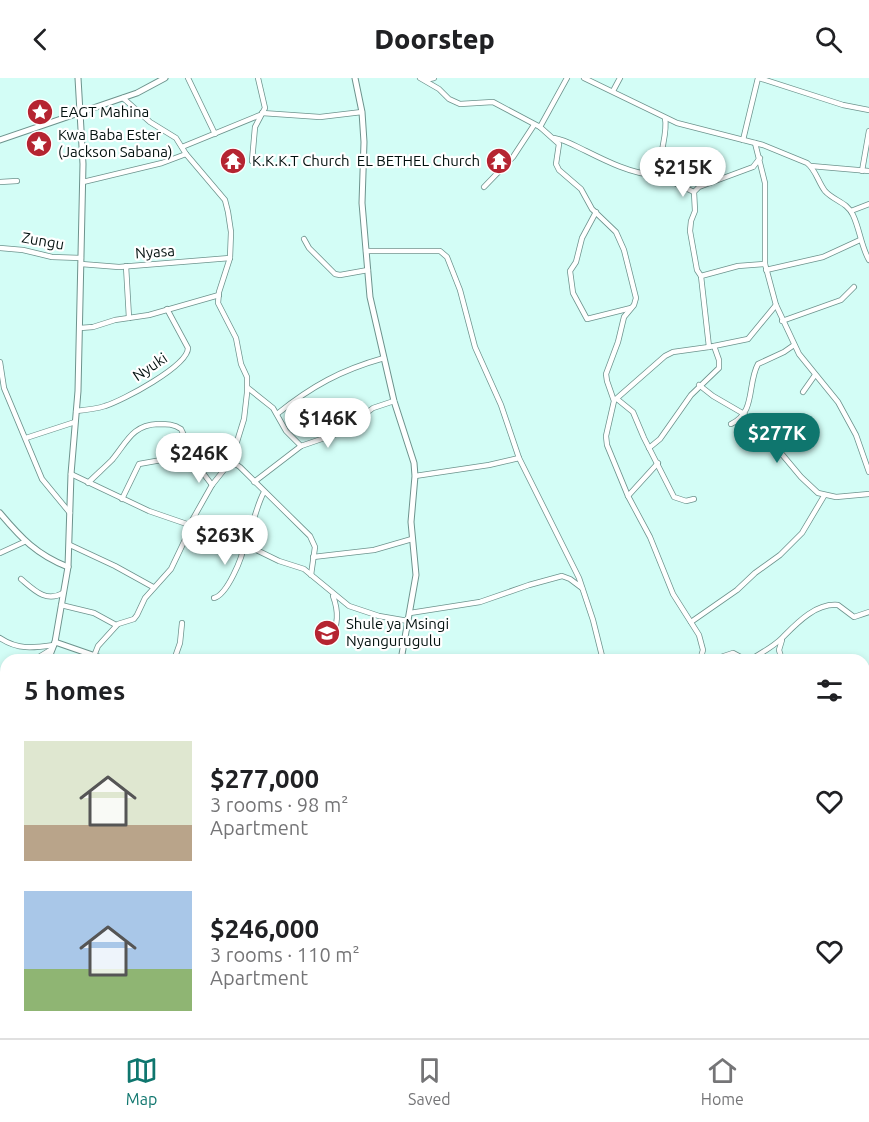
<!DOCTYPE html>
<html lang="en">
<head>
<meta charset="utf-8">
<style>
	body { margin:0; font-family:Ubuntu,sans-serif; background:#f2f2f2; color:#202124; height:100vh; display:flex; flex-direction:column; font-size:22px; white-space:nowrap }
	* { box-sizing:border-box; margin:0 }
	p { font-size:20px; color:#757577 }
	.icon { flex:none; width:33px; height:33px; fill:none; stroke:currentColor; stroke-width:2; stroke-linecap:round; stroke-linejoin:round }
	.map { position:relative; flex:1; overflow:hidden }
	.drawer { position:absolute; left:0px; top:576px; width:870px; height:384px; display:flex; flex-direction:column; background:#fff; border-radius:18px 18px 0 0; box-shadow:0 3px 9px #0003 }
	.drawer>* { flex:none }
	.price { position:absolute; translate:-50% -51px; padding:0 14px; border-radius:21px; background:#fff; color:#222; font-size:20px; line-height:39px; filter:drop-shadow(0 2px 3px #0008) }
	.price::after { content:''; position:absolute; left:50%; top:36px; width:18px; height:14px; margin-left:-9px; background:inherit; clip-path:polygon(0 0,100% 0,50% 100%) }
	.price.active { background:#0f766e; color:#fff }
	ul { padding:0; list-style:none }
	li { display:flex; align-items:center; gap:18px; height:150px; padding:0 24px }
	li span { display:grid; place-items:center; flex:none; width:168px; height:120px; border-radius:0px; color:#555 }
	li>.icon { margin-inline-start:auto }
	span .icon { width:72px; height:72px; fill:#fffc; stroke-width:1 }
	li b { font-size:26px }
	h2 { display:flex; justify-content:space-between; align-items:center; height:72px; padding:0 24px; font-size:26px }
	header { display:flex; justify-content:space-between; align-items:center; height:78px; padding:0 24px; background:#fff; font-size:27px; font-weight:800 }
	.tabs { display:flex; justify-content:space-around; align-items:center; height:84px; border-top:2px solid #e0e0e0; background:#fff; font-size:16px; color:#757577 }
	.tabs a { display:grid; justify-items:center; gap:3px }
	.tabs .active { color:#0f766e }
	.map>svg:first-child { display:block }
</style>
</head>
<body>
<header><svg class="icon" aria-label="back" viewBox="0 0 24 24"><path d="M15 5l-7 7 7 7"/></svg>Doorstep<svg class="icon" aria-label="search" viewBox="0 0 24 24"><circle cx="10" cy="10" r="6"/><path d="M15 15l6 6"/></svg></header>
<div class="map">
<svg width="869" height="960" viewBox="0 0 869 960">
	<rect width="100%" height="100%" fill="#d3fdf6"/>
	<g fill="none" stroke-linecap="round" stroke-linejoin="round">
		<g stroke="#6d938d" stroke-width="6">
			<g id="minor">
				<path d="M188,0L215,56"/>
				<path d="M420,0L439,11L449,21L460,26L493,24L540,49L559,66L556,86L559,92L581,111L592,131L616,154L624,172L636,220L634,227L624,239L618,264L606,296L607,303L614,323L606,358L607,367L628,418L650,459L673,516L699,557L703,572L700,582"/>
				<path d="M584,0L677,45L763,67L807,85C816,92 818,104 825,113C834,123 847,124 853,137C860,152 861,168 869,182"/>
				<path d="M759,0L843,27L869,32"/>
				<path d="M425,2L434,0"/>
				<path d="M613,13L620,0"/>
				<path d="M123,20L150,44L176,60L186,76L225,122L228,134L231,154L230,180L219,214L218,225L236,260L241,286L247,299V315L244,341L231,383L212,407L190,446"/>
				<path d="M262,35L320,39L362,34"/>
				<path d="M665,40C669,58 654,85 664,100L694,114"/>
				<path d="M540,49L567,0"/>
				<path d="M554,60C566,62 575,68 586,73C606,83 632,96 655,97L661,93"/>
				<path d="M743,62L758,0"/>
				<path d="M755,65L765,105V186L776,227L799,276L838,324L856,357L869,394"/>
				<path d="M182,69L260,37"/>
				<path d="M252,83L255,49L265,30L258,0"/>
				<path d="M811,88L869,93"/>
				<path d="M862,93L869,53"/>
				<path d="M0,104L17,103"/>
				<path d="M83,104L162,85L186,76"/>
				<path d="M484,109L513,79L534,47"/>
				<path d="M851,133L869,126"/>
				<path d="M596,134L582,160L576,184L570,193L573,215L587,241L631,230"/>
				<path d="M304,161L309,170L335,196L340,197L368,192"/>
				<path d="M0,170L23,172L52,179L81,180"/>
				<path d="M366,173H440L447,179L460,212L475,269L501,327L519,380L579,500L593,542L603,582"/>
				<path d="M81,186L119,189L230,180"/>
				<path d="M765,186L738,188L701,198L709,269L748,261L776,227"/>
				<path d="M126,188L129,240"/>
				<path d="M766,192L823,179L860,162"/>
				<path d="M701,198L697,192L690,153L691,143L695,133L694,114L699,109L753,89L760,80"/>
				<path d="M782,243L841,222L854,209"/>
				<path d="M80,250L93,249L115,242L149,237L219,217"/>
				<path d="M0,284L4,310L42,401L70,435"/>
				<path d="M699,307L713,318L744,336L770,362L801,399L818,415L836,419L869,416"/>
				<path d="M248,310L273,330L286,353L301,368"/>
				<path d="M803,314L815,297"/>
				<path d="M616,321L665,278L673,274L709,269"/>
				<path d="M617,321L633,334L644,360L674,419L686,423L694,421"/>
				<path d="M76,333C86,332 96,331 105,328C122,323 188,288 188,270L167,231"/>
				<path d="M277,336C312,308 341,292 384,280"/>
				<path d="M731,346C756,335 747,306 758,286L784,274L794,267"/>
				<path d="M26,360L75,344"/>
				<path d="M649,370L660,361L691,317L719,290V282L714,268"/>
				<path d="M231,383L240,389L310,458L315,469L311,497"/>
				<path d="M71,396L149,433L242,465L279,483L304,491L349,528L379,538L408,543"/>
				<path d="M415,398L489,387L519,380"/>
				<path d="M254,404L301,368L342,354L373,330L394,323"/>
				<path d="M88,405C96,397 104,390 112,382C127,364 132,347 158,346C167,346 174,346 181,351L200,391L212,407"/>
				<path d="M628,418L658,385"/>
				<path d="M122,421L139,386L178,379L191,374"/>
				<path d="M242,465C254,451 255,430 264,414"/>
				<path d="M70,467L115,488L153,509"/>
				<path d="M0,475L24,464"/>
				<path d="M313,479L374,472L412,461"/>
				<path d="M21,501C34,512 46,525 63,515"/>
				<path d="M214,520C227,517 243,479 244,466"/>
				<path d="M61,527L94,535L116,547"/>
				<path d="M410,535L480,524L529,507L562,498L570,501L582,510"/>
				<path d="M691,544L737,512L755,495L780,477L802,455L824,418"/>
				<path d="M0,560C18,572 33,570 54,567"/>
				<path d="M331,562C338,546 339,534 333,518"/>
				<path d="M94,578L98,568L118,546L134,541L137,537L145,520L171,491L192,447"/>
				<path d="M701,580H718L733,575L746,582"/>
				<path d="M34,582L52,571"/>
				<path d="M174,582L180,565L182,545"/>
				<path d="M750,582C761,575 773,569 782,560C796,546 815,525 838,527L854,539L869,534"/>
				<path d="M782,582L779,572L782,562"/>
				<path d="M0,603L6,601"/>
				<path d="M0,613H6"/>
				<path d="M864,811L869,809"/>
				<path d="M864,873L869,870"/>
				<path d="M0,876H6"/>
				<path d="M0,920L6,919"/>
				<path d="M190,954V960"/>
				<path d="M642,954L643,960"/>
				<path d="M719,954L721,960"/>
				<path d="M798,954L800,960"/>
				<path d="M29,960L31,954"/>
				<path d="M133,960V954"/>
				<path d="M494,960L501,954"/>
			</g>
		</g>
		<g stroke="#6d938d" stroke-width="7">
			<g id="tertiary">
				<path d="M355,0L362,34L364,64L362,125L370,219L394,323L414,385L415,398L411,444L416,497L401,582"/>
				<path d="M0,62L137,15L165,0"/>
				<path d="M0,435C21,460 37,477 68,489"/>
				<path d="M55,564L107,582"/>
				<path d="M48,582L55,564L68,489L71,396L78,313L83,86L78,0"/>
				<path d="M0,778L6,766"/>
				<path d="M488,954L493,960"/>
			</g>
		</g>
		<use href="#minor" stroke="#fff" stroke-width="4.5"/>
		<use href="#tertiary" stroke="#fff" stroke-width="5"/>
	</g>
	<defs>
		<g id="sight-disc" transform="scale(1.35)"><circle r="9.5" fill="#b52431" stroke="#fff"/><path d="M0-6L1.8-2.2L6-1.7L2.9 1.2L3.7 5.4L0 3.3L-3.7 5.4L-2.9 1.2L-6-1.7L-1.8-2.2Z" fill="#fff"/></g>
		<g id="temple-disc" transform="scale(1.35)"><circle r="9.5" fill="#b52431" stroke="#fff"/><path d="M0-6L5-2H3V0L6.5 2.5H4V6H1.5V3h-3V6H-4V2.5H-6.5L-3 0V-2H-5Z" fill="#fff"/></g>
		<g id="school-disc" transform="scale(1.35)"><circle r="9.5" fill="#b52431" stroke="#fff"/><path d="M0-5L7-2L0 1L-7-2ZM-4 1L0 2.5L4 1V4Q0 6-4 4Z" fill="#fff"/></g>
	</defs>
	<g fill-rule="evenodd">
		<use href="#sight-disc" x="40" y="34"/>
		<use href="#sight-disc" x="39" y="66"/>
		<use href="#temple-disc" x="233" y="83"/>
		<use href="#temple-disc" x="499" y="83"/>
		<use href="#school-disc" x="327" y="555"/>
	</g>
	<g text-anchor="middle" stroke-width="4.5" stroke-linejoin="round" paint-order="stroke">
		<g font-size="15" fill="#03110f" stroke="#fff" text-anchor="start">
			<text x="60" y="39">EAGT Mahina</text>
			<text x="58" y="62">Kwa Baba Ester<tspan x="58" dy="17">(Jackson Sabana)</tspan></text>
			<text x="252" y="88">K.K.K.T Church</text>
			<text x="480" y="88" text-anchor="end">EL BETHEL Church</text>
			<text x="346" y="551">Shule ya Msingi<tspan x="346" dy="17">Nyangurugulu</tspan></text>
		</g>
		<g font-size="15" fill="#03110f" stroke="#fff">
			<text transform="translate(43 163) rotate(10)" y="5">Zungu</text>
			<text transform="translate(155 174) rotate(-4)" y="5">Nyasa</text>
			<text transform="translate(150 289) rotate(-34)" y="5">Nyuki</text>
		</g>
	</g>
</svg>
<b class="price" style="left:683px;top:120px">$215K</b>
<b class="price" style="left:328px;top:371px">$146K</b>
<b class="price active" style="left:777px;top:386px">$277K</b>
<b class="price" style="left:199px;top:406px">$246K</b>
<b class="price" style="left:225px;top:488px">$263K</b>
<section class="drawer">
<h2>5 homes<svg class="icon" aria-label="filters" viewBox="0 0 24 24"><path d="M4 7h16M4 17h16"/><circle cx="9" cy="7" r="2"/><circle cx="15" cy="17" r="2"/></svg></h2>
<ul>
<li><span style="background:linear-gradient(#dfe7d0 70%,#b9a48a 0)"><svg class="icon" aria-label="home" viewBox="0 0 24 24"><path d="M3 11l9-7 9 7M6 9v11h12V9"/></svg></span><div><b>$277,000</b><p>3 rooms · 98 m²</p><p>Apartment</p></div><svg class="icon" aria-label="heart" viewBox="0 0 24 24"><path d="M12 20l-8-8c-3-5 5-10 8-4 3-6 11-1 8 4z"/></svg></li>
<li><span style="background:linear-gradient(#a9c7e8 65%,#8fb573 0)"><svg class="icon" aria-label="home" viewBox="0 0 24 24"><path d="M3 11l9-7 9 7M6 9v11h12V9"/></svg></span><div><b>$246,000</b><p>3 rooms · 110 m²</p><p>Apartment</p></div><svg class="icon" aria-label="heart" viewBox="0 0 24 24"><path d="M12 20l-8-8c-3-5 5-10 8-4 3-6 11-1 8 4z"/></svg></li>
</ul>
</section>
</div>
<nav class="tabs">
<a class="active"><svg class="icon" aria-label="map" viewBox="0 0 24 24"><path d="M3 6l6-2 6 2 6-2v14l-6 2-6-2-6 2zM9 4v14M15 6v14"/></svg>Map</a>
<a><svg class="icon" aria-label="saved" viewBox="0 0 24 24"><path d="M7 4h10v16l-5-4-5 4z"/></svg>Saved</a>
<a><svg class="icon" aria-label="home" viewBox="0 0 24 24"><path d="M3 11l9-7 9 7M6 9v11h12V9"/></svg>Home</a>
</nav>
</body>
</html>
